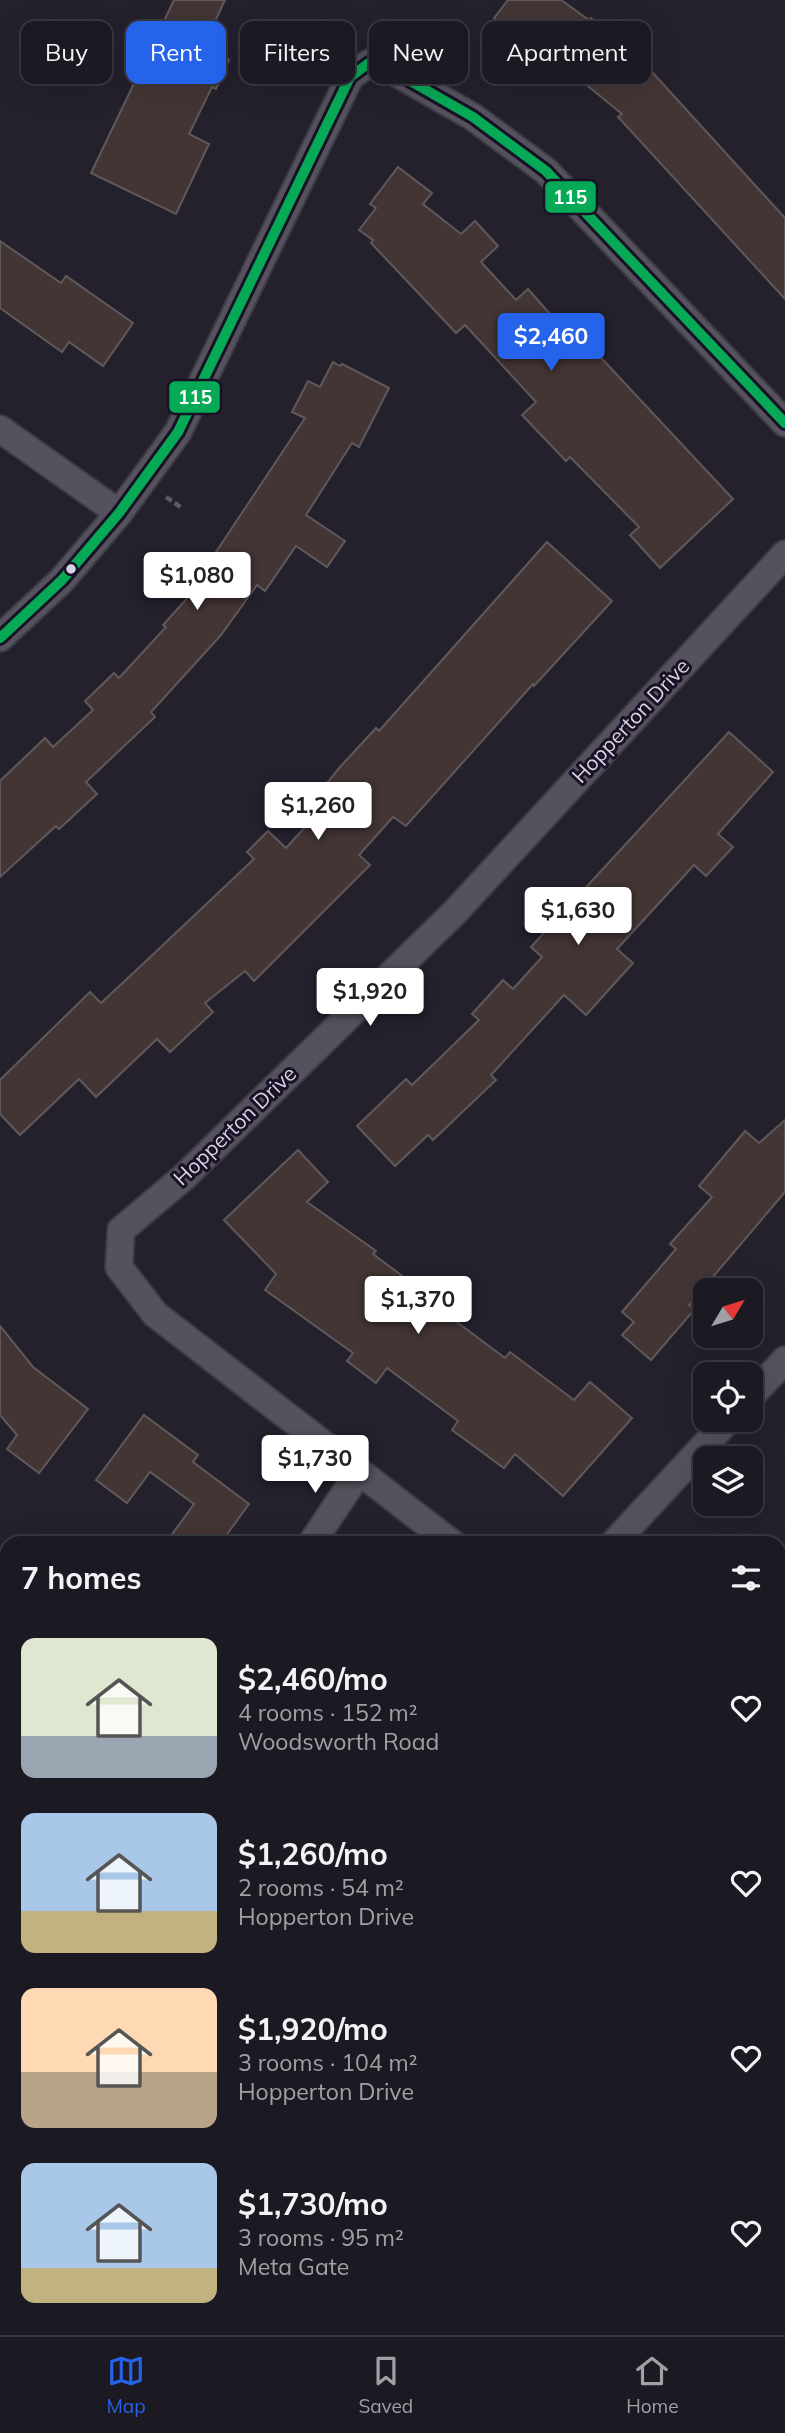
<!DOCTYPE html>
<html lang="en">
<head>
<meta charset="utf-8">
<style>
	body { margin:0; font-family:Mulish,sans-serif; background:#28262f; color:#f1f3f6; height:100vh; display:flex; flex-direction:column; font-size:26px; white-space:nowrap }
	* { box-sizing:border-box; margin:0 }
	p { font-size:23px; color:#a0a0a5 }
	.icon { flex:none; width:38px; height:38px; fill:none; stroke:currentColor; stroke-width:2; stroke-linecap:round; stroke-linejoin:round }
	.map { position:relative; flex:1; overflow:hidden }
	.details { position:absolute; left:0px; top:1536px; width:786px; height:800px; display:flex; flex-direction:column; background:#1b1922; border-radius:21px 21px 0 0; box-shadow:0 7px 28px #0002,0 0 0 2px #393840 }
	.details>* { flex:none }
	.top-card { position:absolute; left:21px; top:21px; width:744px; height:63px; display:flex; gap:14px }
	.needle { width:46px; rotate:52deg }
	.fabs { position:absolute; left:693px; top:1278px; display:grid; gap:14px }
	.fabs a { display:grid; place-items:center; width:70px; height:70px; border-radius:14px; background:#1b1922; box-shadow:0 7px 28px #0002,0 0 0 2px #393840; font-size:35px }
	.price { position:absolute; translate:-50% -60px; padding:0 16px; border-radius:7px; background:#fff; color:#222; font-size:23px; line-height:46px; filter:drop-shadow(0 2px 4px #0008) }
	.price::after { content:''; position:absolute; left:50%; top:42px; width:21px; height:16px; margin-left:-10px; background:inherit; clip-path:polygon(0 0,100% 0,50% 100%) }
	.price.on { background:#2563eb; color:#fff }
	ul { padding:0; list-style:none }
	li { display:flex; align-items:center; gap:21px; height:175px; padding:0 21px }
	li span { display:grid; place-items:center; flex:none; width:196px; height:140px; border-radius:14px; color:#555 }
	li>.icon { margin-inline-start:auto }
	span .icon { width:84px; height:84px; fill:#fffc; stroke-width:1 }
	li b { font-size:30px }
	h2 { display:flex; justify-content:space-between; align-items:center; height:84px; padding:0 21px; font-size:30px }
	.chip { padding:0 24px; border-radius:14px; background:#1b1922; box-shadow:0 7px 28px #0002,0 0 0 2px #393840; font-size:24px; line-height:63px }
	.chip.on { background:#2563eb; color:#fff }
	.tabs { display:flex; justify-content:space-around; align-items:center; height:98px; border-top:2px solid #393840; background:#1b1922; font-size:19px; color:#a0a0a5 }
	.tabs a { display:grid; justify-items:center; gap:4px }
	.tabs .on { color:#2563eb }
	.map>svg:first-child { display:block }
</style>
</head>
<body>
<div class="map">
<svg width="785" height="2335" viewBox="0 0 785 2335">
	<rect width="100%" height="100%" fill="#24212d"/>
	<path fill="#332124" d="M785,1774V2335H249L248,2329H779V1776Z"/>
	<g fill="#433534" stroke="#5f595b" stroke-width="2">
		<path d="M174,0H225L203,47L229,60L216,89L212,87L189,134L209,144L176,214L91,173Z"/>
		<path d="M508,0H561L589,20L591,18L633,51L785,218V299L618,117L622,114L523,33L520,37L494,18Z"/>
		<path d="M398,167L432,193L423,204L461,234L475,221L498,246L481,262L516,300L528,289L558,323L564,318L733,499L660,568L630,535L639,527L570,457L566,461L522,415L536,402L465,325L456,333L371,243L373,240L359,230L376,208L370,204Z"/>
		<path d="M0,241L61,283L66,276L133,323L103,366L69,342L62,352L0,308Z"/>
		<path d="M333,362L340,366L342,364L389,388L359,447L352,443L306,515L345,541L327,567L296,546L265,591L257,585L221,635L151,712L155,717L86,782L97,794L59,829L56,826L0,877V781L45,738L53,747L93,710L85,701L114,673L119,678L166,627L163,625L191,594L187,591L218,549L305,418L292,412L308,381L320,387Z"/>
		<path d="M547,542L612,601L534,686L533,684L406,826L393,817L359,855L370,865L254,981L245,971L205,1003L213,1012L170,1052L157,1039L96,1097L79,1079L20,1135L0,1114V1080L90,992L101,1003L145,962L254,859L247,852L268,831L286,848L328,802L319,793L340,767L376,728L379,731Z"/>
		<path d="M729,732L773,772L718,834L733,847L706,876L694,865L617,949L633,963L586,1015L564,995L491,1075L496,1080L433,1140L428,1135L395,1166L357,1126L406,1079L412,1085L479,1020L472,1014L503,980L513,989L542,957L531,947Z"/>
		<path d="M785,1120V1192L689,1305L694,1310L651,1360L622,1335L634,1322L622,1312L676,1249L670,1244L712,1197L699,1186L745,1131L759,1143Z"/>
		<path d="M298,1150L328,1182L307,1202L376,1251L373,1254L417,1287L414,1290L505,1358L510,1352L574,1400L590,1382L632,1418L563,1496L515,1454L504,1468L452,1430L458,1421L387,1368L376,1383L347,1361L353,1353L265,1290L276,1274L224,1220Z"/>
		<path d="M0,1326L33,1367L88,1409L39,1473L7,1449L17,1435L0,1415Z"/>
		<path d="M144,1415L198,1455L193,1462L249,1504L220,1544H165L194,1504L150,1472L127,1503L96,1480Z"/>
	</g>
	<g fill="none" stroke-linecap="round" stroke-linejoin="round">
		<g stroke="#3e3b46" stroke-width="16">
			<path id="service" d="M260,2329L262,2335"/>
		</g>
		<g stroke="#3e3b46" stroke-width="30">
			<g id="minor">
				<path d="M0,429L119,513"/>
				<path d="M0,638L62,580L119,513L178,432L350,77L369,63L393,71L473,117L546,171L785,423"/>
				<path d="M751,1396L785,1360"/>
				<path d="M311,1544L359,1472"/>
				<path d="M453,1544L155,1314L119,1267L121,1230L184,1177L456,911L785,554"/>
				<path d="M613,1544L729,1419"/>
				<path d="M0,1847L7,1852"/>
				<path d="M173,2329L174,2335"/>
			</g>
		</g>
		<g stroke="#5b5962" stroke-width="4.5" stroke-dasharray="7 3.5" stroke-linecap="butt">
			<path d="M166,497L182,508"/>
			<path d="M779,2082L785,2083"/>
			<path d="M691,2329L694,2335"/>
			<path d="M296,2335L299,2329"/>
			<path d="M420,2335L423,2329"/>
		</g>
		<use href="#service" stroke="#55525d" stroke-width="12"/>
		<use href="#minor" stroke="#55525d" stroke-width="26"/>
		<g stroke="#191227" stroke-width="16">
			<path id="bus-1" d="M0,638L62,580L119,513L178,432L350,77L369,63L393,71L473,117L546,171L785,423"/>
		</g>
		<use href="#bus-1" stroke="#06aa56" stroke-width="10"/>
	</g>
	<circle fill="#d7d3e2" stroke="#191227" stroke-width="2.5" cx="71" cy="569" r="6"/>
	<g text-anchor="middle" stroke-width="6" stroke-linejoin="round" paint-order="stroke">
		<g font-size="21" fill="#d7d3e2" stroke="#191227">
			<text transform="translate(631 721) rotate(-47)" y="7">Hopperton Drive</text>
			<text transform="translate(235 1126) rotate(-44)" y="7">Hopperton Drive</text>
		</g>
	</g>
	<g stroke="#191227" stroke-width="2.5">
		<rect x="544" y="180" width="53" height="34" rx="7" fill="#06aa56"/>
		<rect x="168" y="380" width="53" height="34" rx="7" fill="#06aa56"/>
	</g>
	<g font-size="19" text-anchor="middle" font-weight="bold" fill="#fff">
		<text x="570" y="204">115</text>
		<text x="195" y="404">115</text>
	</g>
</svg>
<div class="fabs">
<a><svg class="needle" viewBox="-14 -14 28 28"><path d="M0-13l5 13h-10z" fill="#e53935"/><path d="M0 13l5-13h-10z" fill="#a0a0a5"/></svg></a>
<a><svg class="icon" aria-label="locate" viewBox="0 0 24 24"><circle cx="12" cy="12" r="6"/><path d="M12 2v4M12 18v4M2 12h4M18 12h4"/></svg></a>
<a><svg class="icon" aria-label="layers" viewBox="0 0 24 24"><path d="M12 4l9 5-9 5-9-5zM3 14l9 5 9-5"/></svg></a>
</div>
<b class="price on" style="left:551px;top:373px">$2,460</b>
<b class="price" style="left:197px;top:612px">$1,080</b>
<b class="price" style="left:318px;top:842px">$1,260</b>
<b class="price" style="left:578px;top:947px">$1,630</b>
<b class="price" style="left:370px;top:1028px">$1,920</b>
<b class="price" style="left:418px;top:1336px">$1,370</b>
<b class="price" style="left:315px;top:1495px">$1,730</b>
<div class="top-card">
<a class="chip">Buy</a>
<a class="chip on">Rent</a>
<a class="chip">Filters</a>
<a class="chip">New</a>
<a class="chip">Apartment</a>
</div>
<section class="details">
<h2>7 homes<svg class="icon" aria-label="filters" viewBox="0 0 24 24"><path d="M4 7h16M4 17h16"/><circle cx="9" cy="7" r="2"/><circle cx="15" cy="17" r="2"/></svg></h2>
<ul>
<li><span style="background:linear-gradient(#dfe7d0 70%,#9aa5b1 0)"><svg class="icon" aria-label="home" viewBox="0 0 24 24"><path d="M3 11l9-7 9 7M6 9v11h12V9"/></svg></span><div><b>$2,460/mo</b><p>4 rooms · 152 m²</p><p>Woodsworth Road</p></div><svg class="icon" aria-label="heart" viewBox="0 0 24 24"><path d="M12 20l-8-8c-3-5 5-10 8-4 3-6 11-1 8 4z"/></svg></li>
<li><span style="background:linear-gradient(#a9c7e8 70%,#c2b280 0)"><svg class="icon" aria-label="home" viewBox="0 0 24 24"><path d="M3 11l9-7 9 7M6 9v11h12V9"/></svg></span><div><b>$1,260/mo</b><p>2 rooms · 54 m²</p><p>Hopperton Drive</p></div><svg class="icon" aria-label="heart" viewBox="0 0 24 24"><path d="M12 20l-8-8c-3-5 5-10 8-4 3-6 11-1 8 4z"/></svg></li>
<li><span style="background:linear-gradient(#ffd9b3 60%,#b9a48a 0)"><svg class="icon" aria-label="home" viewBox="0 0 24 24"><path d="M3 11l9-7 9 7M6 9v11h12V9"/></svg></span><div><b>$1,920/mo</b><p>3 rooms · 104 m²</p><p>Hopperton Drive</p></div><svg class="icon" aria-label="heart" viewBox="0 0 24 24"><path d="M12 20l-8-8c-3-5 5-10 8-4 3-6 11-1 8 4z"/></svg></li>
<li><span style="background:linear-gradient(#a9c7e8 75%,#c2b280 0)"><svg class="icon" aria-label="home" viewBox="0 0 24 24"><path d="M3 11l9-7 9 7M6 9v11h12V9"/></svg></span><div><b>$1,730/mo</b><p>3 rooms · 95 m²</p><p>Meta Gate</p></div><svg class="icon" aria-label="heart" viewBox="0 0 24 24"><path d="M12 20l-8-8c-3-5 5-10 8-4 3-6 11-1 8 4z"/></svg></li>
</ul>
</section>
</div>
<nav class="tabs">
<a class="on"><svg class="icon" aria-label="map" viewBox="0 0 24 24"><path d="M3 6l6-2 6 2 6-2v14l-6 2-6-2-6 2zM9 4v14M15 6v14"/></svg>Map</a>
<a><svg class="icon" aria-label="saved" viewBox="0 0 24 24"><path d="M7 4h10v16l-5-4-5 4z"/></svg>Saved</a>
<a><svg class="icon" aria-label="home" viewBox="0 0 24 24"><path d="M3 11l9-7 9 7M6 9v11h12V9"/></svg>Home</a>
</nav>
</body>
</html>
